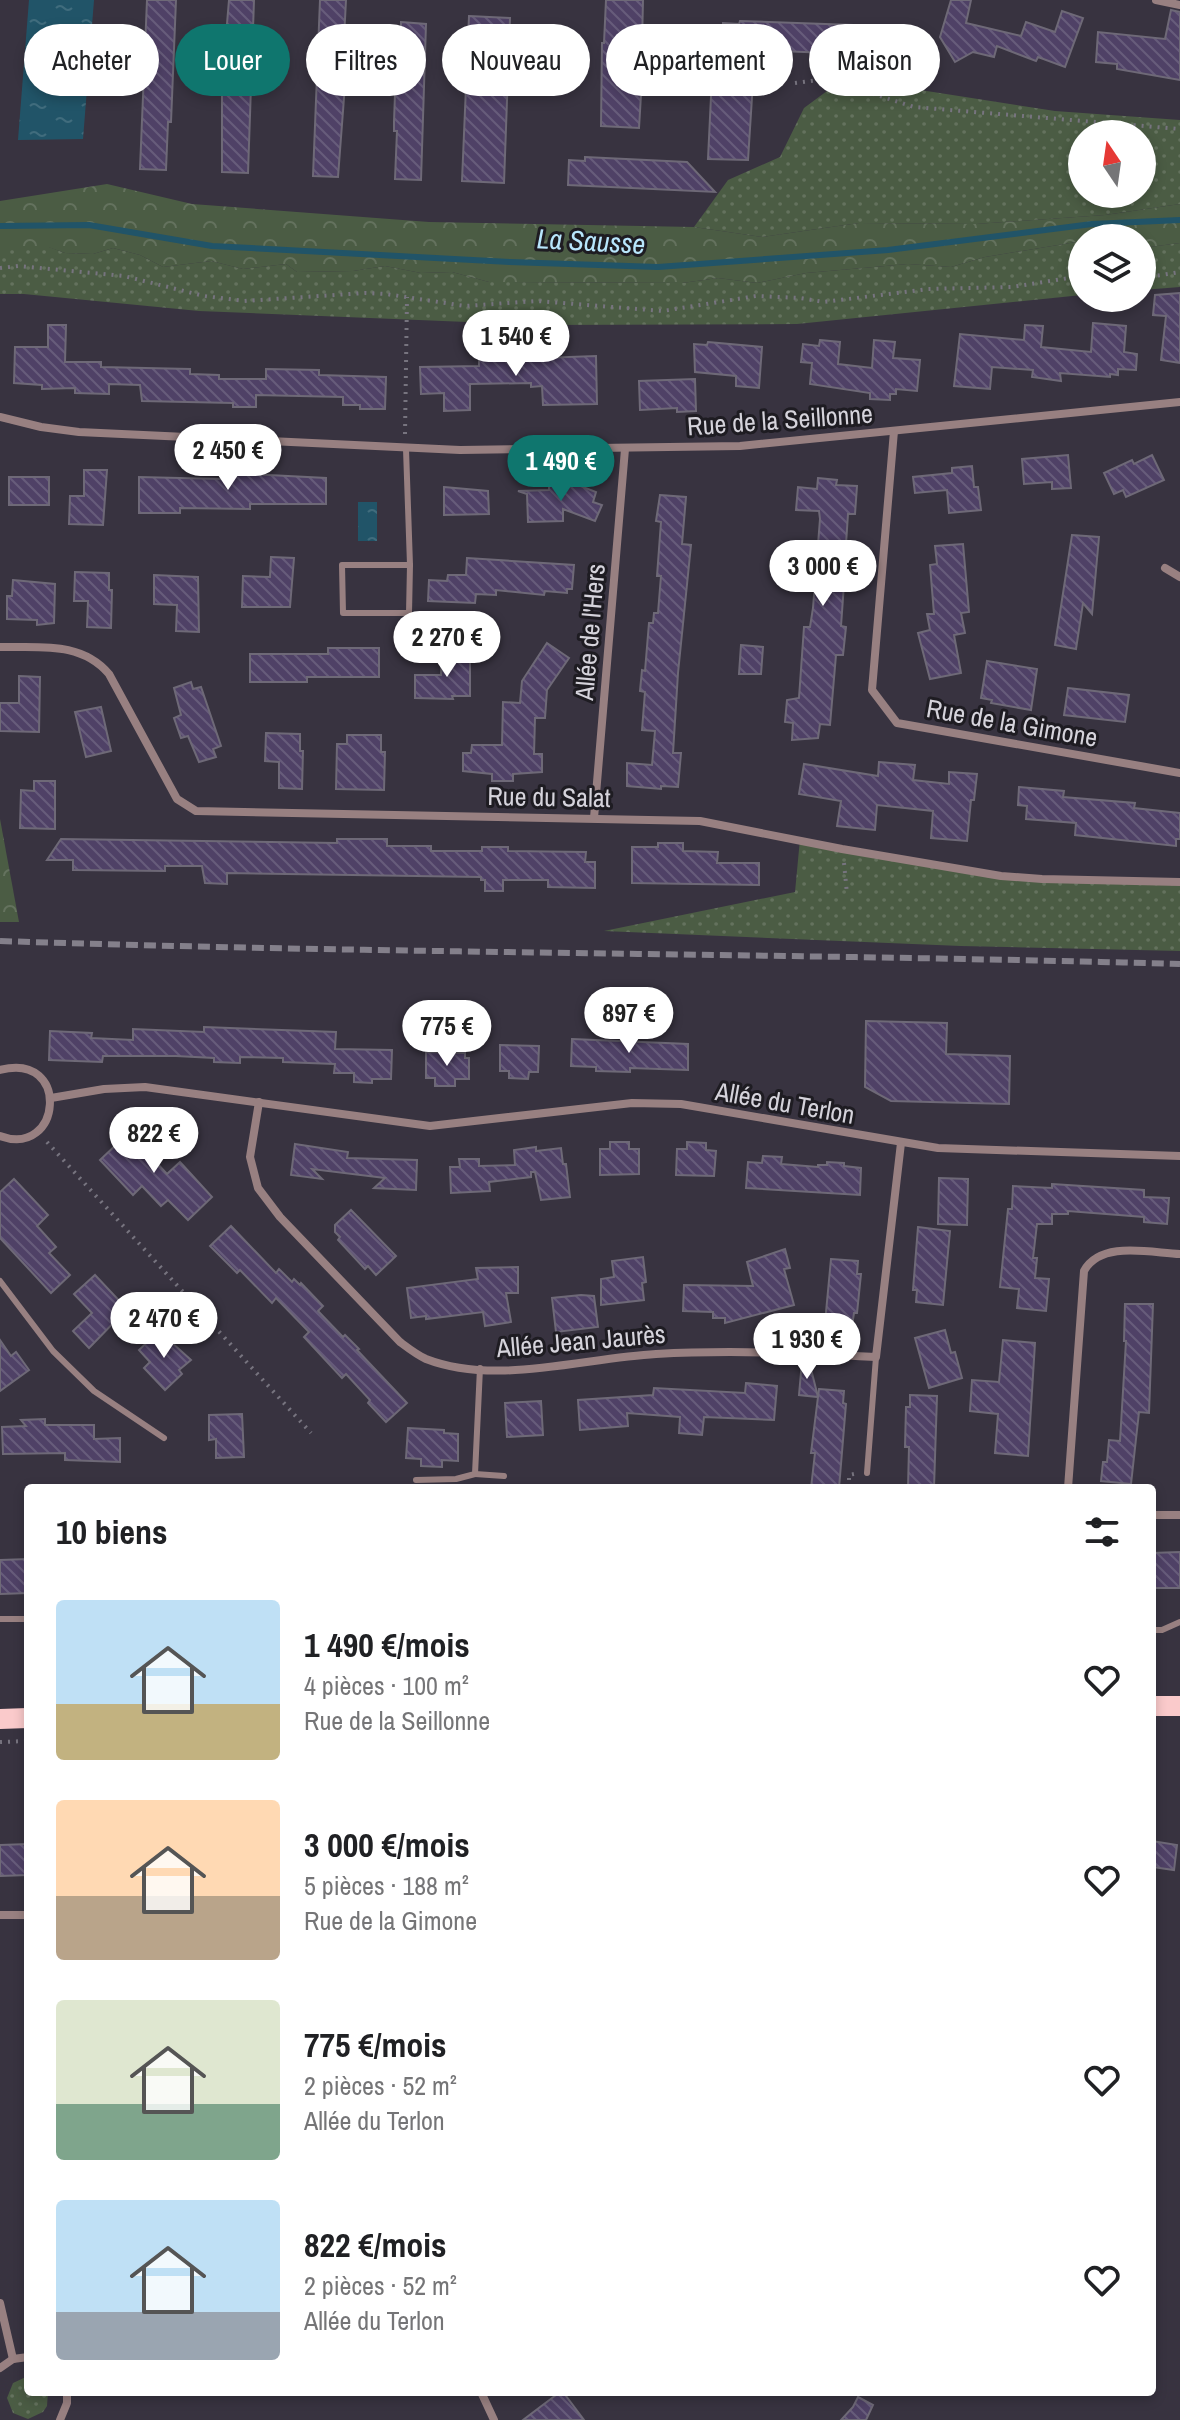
<!DOCTYPE html>
<html lang="fr">
<head>
<meta charset="utf-8">
<style>
	body { margin:0; font-family:"Archivo Narrow",sans-serif; background:#f2f2f2; color:#202124; height:100vh; display:flex; flex-direction:column; font-size:30px; white-space:nowrap }
	* { box-sizing:border-box; margin:0 }
	p { font-size:26px; color:#757577 }
	.icon { flex:none; width:44px; height:44px; fill:none; stroke:currentColor; stroke-width:2; stroke-linecap:round; stroke-linejoin:round }
	.map { position:relative; flex:1; overflow:hidden }
	.sheet { position:absolute; left:24px; top:1484px; width:1132px; height:912px; display:flex; flex-direction:column; background:#fff; border-radius:8px; box-shadow:0 4px 12px #0003 }
	.sheet>* { flex:none }
	.guide { position:absolute; left:24px; top:24px; width:1132px; height:72px; display:flex; gap:16px }
	.needle { width:52px; rotate:347deg }
	.fabs { position:absolute; left:1068px; top:120px; display:grid; gap:16px }
	.fabs a { display:grid; place-items:center; width:88px; height:88px; border-radius:50%; background:#fff; box-shadow:0 4px 12px #0003; font-size:40px }
	.price { position:absolute; translate:-50% -68px; padding:0 18px; border-radius:28px; background:#fff; color:#222; font-size:26px; line-height:52px; filter:drop-shadow(0 2px 4px #0008) }
	.price::after { content:''; position:absolute; left:50%; top:48px; width:24px; height:18px; margin-left:-12px; background:inherit; clip-path:polygon(0 0,100% 0,50% 100%) }
	.price.current { background:#0f766e; color:#fff }
	ul { padding:0; list-style:none }
	li { display:flex; align-items:center; gap:24px; height:200px; padding:0 32px }
	li span { display:grid; place-items:center; flex:none; width:224px; height:160px; border-radius:8px; color:#555 }
	li>.icon { margin-inline-start:auto }
	span .icon { width:96px; height:96px; fill:#fffc; stroke-width:1 }
	li b { font-size:34px }
	h2 { display:flex; justify-content:space-between; align-items:center; height:96px; padding:0 32px; font-size:34px }
	.pill { padding:0 28px; border-radius:36px; background:#fff; box-shadow:0 4px 12px #0003; font-size:28px; line-height:72px }
	.pill.current { background:#0f766e; color:#fff }
	.map>svg:first-child { display:block }
</style>
</head>
<body>
<div class="map">
<svg width="1180" height="2420" viewBox="0 0 1180 2420">
	<defs>
		<pattern id="grass-dots" width="8" height="8" patternUnits="userSpaceOnUse" patternTransform="scale(2)"><rect width="8" height="8" fill="#4b5c44"/><path d="M2 2h.1M6 6h.1" fill="none" stroke="#64725e" stroke-width="1.8" stroke-linecap="round"/></pattern>
		<pattern id="forest-crowns" width="20" height="18" patternUnits="userSpaceOnUse" patternTransform="scale(2)"><rect width="20" height="18" fill="#4b5c44"/><path d="M2 6a3 3 0 1 1 6 0M12 15a3 3 0 1 1 6 0" fill="none" stroke="#64725e"/></pattern>
		<pattern id="water-ripples" width="26" height="14" patternUnits="userSpaceOnUse" patternTransform="scale(2)"><rect width="26" height="14" fill="#215468"/><path d="M2 4q2-2 4 0t4 0M15 11q2-2 4 0t4 0" fill="none" stroke="#406c7d"/></pattern>
		<pattern id="building-back-hatch" width="6" height="6" patternUnits="userSpaceOnUse" patternTransform="scale(2)"><rect width="6" height="6" fill="#4f4166"/><path d="M-1 5l2 2M0 0l6 6M5-1l2 2" fill="none" stroke="#675c7b"/></pattern>
	</defs>
	<rect width="100%" height="100%" fill="#383340"/>
	<g fill="url(#grass-dots)" fill-rule="evenodd">
		<path d="M854,71L914,89L1055,111L1180,120V204L1105,215L976,224L859,223L762,237L694,227L728,180L780,157L804,108ZM1082,134H1142V194H1082Z"/>
		<path d="M1082,241V295L797,324L539,325L199,311L24,294H0V247H49L65,253L93,254L113,248L140,255L163,267L211,261L243,269L286,264L297,272L353,271L385,266L421,273L452,272L489,282L682,283L718,278L757,283L806,273L908,264L951,267L985,257Z"/>
		<path d="M1180,243V287L1142,290V248Z"/>
		<path d="M800,839L1001,876L1180,881V951L961,946L604,931L795,892Z"/>
		<path d="M28,2376V2392H48L47,2406L43,2412L28,2419L13,2413L7,2398L13,2383Z"/>
	</g>
	<g fill="url(#forest-crowns)">
		<path d="M107,184L192,204L429,222L694,227L762,237L859,223L976,224L1105,215L1180,204V243L1142,248V238H1082V241L985,257L951,267L908,264L806,273L757,283L718,278L682,283L489,282L452,272L421,273L385,266L353,271L297,272L286,264L243,269L211,261L163,267L140,255L113,248L93,254L65,253L48,247H0V201Z"/>
		<path d="M0,819L19,922H0Z"/>
	</g>
	<g fill="url(#water-ripples)">
		<path d="M29,0H94L83,139L18,140Z"/>
		<rect x="358" y="502" width="19" height="39"/>
	</g>
	<g fill="none" stroke-linecap="round" stroke-linejoin="round">
		<path stroke="#215468" stroke-width="6" d="M0,226L89,225L212,246L510,262L658,267L888,250L1092,224L1180,220"/>
	</g>
	<g fill="url(#building-back-hatch)" stroke="#6e6977" stroke-width="2">
		<path d="M147,0H176L171,122H168L166,170L140,169Z"/>
		<path d="M229,0H254L248,173L222,172V83Z"/>
		<path d="M320,0H346L343,58H347L338,177L313,176Z"/>
		<path d="M606,0H643L642,45H644L639,128L601,126L602,43H604Z"/>
		<path d="M951,0H971L966,23L1021,36L1026,22L1055,32L1062,11L1083,18L1065,67L1038,57L1036,61L997,46L994,57L973,52L955,62L940,37Z"/>
		<path d="M1171,10L1180,12V80L1117,69V64L1096,62L1098,32L1165,39Z"/>
		<path d="M469,16L510,18L504,183L462,181Z"/>
		<path d="M740,21L909,27V48H900L899,56L755,50L748,160L708,159L712,76H714V66L721,67L723,23L739,24Z"/>
		<path d="M401,22L426,24L421,180L395,179L397,131H394V122L397,39H401Z"/>
		<path d="M585,157L687,162L715,192L568,185L569,160L585,161Z"/>
		<path d="M1180,293V363L1161,360L1166,316L1153,315L1155,295Z"/>
		<path d="M1093,323L1126,326L1124,352L1137,354L1136,370L1118,369V375L1110,374V377L1060,373L1061,381L1032,377L1033,370L992,367L990,389L954,386L960,334L1024,340L1025,325L1043,326L1041,347L1091,352Z"/>
		<path d="M48,325H66L65,362H101V367L190,369V374L219,375V379H266V369L319,370V375L386,377L385,409H360V405H343V397L256,395V407H233V403L142,401L140,385L109,384V394L75,393V388L42,389V385L14,383L15,347H48Z"/>
		<path d="M820,340L840,342L838,364L872,368L874,340L895,342L893,358L920,360L917,391L896,389V394H890V400L870,399V393L810,384L812,363L801,362L803,344L819,346Z"/>
		<path d="M708,342L762,347L759,388L736,386V376L695,372L694,344L707,345Z"/>
		<path d="M541,352V358L596,356L597,404L543,405L542,386L531,387V383L470,384V410L444,411V393L421,394L420,367L479,366V354Z"/>
		<path d="M695,379L696,411L677,412V408L640,410L639,381Z"/>
		<path d="M1068,455L1071,488L1052,489V482L1024,484L1022,459Z"/>
		<path d="M1152,455L1164,480L1126,497L1123,490L1114,494L1104,473L1132,460L1134,464Z"/>
		<path d="M972,466L974,487H978L981,510L949,513L947,490L915,493L913,477L952,473V468Z"/>
		<path d="M84,470H107L103,525L69,524L70,496H84Z"/>
		<path d="M250,474L326,478V504H250V509L180,508V513H139V477L222,479L223,475Z"/>
		<rect x="9" y="477" width="40" height="28"/>
		<path d="M818,478L837,480L836,485L857,486L855,514H848L845,559H851L849,584H844L841,626L846,627L843,655H836L830,725L820,724L818,738L792,740L793,723L785,722L787,700L799,698L804,627H810L813,608L820,519L819,511L796,510L798,487L817,489Z"/>
		<path d="M573,483L596,492L593,502L602,505L595,521L563,509V521L528,522L527,494L518,491L549,490V484Z"/>
		<path d="M444,487L488,491L489,514L444,515Z"/>
		<path d="M660,495L686,497L682,544L691,545L678,673L673,753H681L678,787L661,786V789L627,786V763L652,765L655,731L642,730L645,692L640,691L642,670L645,671L649,623H653L654,613H658L661,576H657L661,522L656,521Z"/>
		<path d="M1072,535L1099,537L1092,614L1083,603L1076,649L1055,645Z"/>
		<path d="M963,544L969,612L961,613L965,633L954,635L961,673L930,679L918,633L930,630L927,614H934L930,565L937,564L935,546Z"/>
		<path d="M271,557L294,558L290,607H242L243,576L270,577Z"/>
		<path d="M467,558L574,565L572,589H567V593L545,591L544,595L496,590V595L476,594L475,603L428,601L429,580L447,581L448,575H466Z"/>
		<path d="M75,572L109,573V590H112L111,628L87,627L88,601H74Z"/>
		<path d="M154,575L198,577L199,632L176,631L177,605L154,604Z"/>
		<path d="M13,580L55,584L54,623L37,625V620L7,619V596H12Z"/>
		<path d="M547,643L569,658L547,690L545,718H535L534,754H542V772L513,774V781H492V774L463,771V753H471L472,745H502L503,702L520,703L522,681Z"/>
		<path d="M741,645L763,647L761,674H739Z"/>
		<path d="M328,648H379V677H307V682H250V654H328Z"/>
		<path d="M442,652H470V696H452L453,699L415,698V675H441Z"/>
		<path d="M987,661L1037,669L1031,710L991,703L992,700L981,698Z"/>
		<path d="M19,676L40,677L39,732L0,731V703H19Z"/>
		<path d="M191,682L193,689L201,687L221,746L213,749L216,757L199,762L188,736L181,738L174,718L181,715L174,688Z"/>
		<path d="M1068,688L1129,695L1125,722L1064,715Z"/>
		<path d="M101,707L111,751L86,757L75,712Z"/>
		<path d="M266,733L300,734V751H303L302,789L279,788V762L265,761Z"/>
		<path d="M347,735H381V752H385L384,790L336,789L337,744H347Z"/>
		<path d="M879,762L915,765L913,780L949,784V772L977,774L974,800H971L967,841L931,838L933,811L877,805L875,830L837,826L841,801L799,794L804,764L878,776Z"/>
		<path d="M34,781H55V829L20,828L21,790L34,791Z"/>
		<path d="M1019,787L1064,791L1063,797L1135,803L1134,808L1180,813V839H1176V846L1075,835L1076,823L1026,819L1027,806L1018,805Z"/>
		<path d="M61,839L337,843V839H387V846H431V851H482V847H508V851L586,852L585,862H595V888L548,887V880H503V891H485V880H481V877L227,873V884L205,883L202,866H165V871L73,870V860H47Z"/>
		<path d="M658,843H683V851L718,852L717,863H759V885L632,883V847H658Z"/>
		<path d="M866,1021L947,1023L946,1054L1010,1056L1009,1104L891,1101L865,1087Z"/>
		<path d="M204,1027L336,1032L335,1049L392,1050L391,1079H372V1083L354,1082V1073H334L335,1064L283,1062V1058L240,1057V1063L214,1062V1058L176,1056H103L102,1062L49,1060L50,1031L92,1033L91,1038L133,1040V1029L204,1032Z"/>
		<path d="M572,1039L688,1044V1070L630,1068V1072L596,1071V1067L571,1066Z"/>
		<path d="M500,1045L539,1046L538,1072H529L528,1079L509,1078V1071H500Z"/>
		<path d="M426,1052L465,1053V1058H469V1079H455V1086H435V1078H426Z"/>
		<path d="M138,1124L152,1138L142,1147L167,1174L180,1162L212,1197L188,1220L168,1200L161,1206L142,1186L133,1195L100,1160Z"/>
		<path d="M610,1142H629V1149H639V1174L600,1175V1149H610Z"/>
		<path d="M687,1142L706,1143V1150L716,1151L714,1176L676,1175L677,1149H687Z"/>
		<path d="M295,1144L348,1152L347,1158L417,1160L416,1190L374,1188L385,1178L312,1169L322,1179L291,1175Z"/>
		<path d="M536,1147V1151L561,1148L563,1164H566L570,1197L541,1200L535,1172H531V1177L489,1182L490,1191L451,1193L450,1167H460L459,1159H479V1166L515,1165L514,1150Z"/>
		<path d="M763,1156L782,1157L781,1164L818,1167V1165H827V1162L844,1163V1166L861,1168L860,1195L746,1188L748,1162L762,1163Z"/>
		<path d="M939,1178L968,1179L967,1225L938,1224Z"/>
		<path d="M14,1179L48,1215L37,1226L56,1247L49,1253L70,1275L51,1293L0,1238V1192Z"/>
		<path d="M1052,1184L1144,1190V1197L1169,1198L1167,1224L1144,1222V1217L1068,1211V1214H1052V1224H1037L1033,1258H1037L1035,1278L1049,1279L1046,1311L1017,1308L1019,1289L1000,1287L1008,1209H1012L1013,1186L1052,1188Z"/>
		<path d="M351,1210L396,1256L376,1275L368,1266L365,1269L338,1240L340,1237L335,1232V1225Z"/>
		<path d="M231,1226L276,1273L279,1269L292,1282L294,1279L300,1285L301,1283L323,1306L318,1311L343,1337L345,1335L359,1349L357,1350L407,1403L386,1422L368,1403L370,1400L346,1374L342,1378L304,1337L309,1332L276,1298L272,1303L240,1270L237,1273L210,1246Z"/>
		<path d="M918,1227L950,1231L943,1305L916,1302L917,1290H913Z"/>
		<path d="M785,1249L790,1268L784,1269L794,1305L725,1323V1318H713V1312L683,1311L684,1285L753,1286L747,1262Z"/>
		<path d="M643,1257L646,1282L642,1283L644,1300L601,1305V1279L614,1277L612,1261Z"/>
		<path d="M831,1259L858,1261L857,1274H861L857,1313H854L852,1326L825,1323Z"/>
		<path d="M518,1267V1293H506L511,1322L485,1326L483,1312L426,1319V1316L411,1318L407,1288L478,1279L476,1268Z"/>
		<path d="M95,1275L127,1309L89,1348L73,1331L92,1313L74,1294Z"/>
		<path d="M581,1295L594,1296L598,1327L556,1332L552,1298Z"/>
		<path d="M1125,1304H1153L1149,1413L1139,1412L1131,1484L1101,1481L1103,1462H1107L1109,1440L1120,1441L1126,1341H1124Z"/>
		<path d="M945,1330L951,1353L955,1352L962,1378L929,1388L915,1338Z"/>
		<path d="M159,1331L191,1360L179,1370L182,1374L165,1390L144,1368L150,1362L139,1350Z"/>
		<path d="M0,1340L11,1356L16,1352L29,1370L0,1391Z"/>
		<path d="M1003,1340L1035,1343L1028,1456L995,1453L998,1414L970,1411L972,1380L999,1382Z"/>
		<path d="M802,1361H809L818,1397L799,1395Z"/>
		<path d="M746,1383L777,1386L774,1420L704,1417L702,1435L679,1433L680,1417L627,1413L628,1426L580,1430L578,1400L653,1395L654,1388L745,1393Z"/>
		<path d="M819,1389L844,1391L843,1403L846,1404L839,1488H811L815,1453H811Z"/>
		<path d="M910,1395L937,1396L934,1488H908L909,1447H905L906,1407H910Z"/>
		<path d="M541,1401L543,1435L507,1437L505,1403Z"/>
		<path d="M242,1414L244,1457L216,1458V1439L209,1440V1415Z"/>
		<path d="M45,1419V1425H94V1439L120,1438V1462L65,1460V1453L3,1454L2,1427L26,1426L21,1420Z"/>
		<path d="M408,1428L444,1430V1433L458,1434V1461L442,1460V1467L421,1466V1459L406,1458Z"/>
		<path d="M1180,1552V1588H1152V1553Z"/>
		<path d="M28,1559V1593L0,1594V1560Z"/>
		<path d="M1152,1841L1177,1845L1174,1870L1152,1867Z"/>
		<path d="M28,1844V1875L0,1876V1845Z"/>
		<path d="M560,2392H563L584,2420H523Z"/>
		<path d="M858,2397L873,2405L866,2420H841L853,2407Z"/>
	</g>
	<g fill="none" stroke-linecap="round" stroke-linejoin="round">
		<g stroke="#77747f" stroke-width="4" stroke-dasharray="2 6" stroke-linecap="butt">
			<path d="M795,83L827,79L914,107L1180,129"/>
			<path d="M0,268L18,266L124,276L204,296L244,301L365,293L386,294L465,306L537,301L663,311L756,296L800,298L824,302L928,289L1012,287L1082,276"/>
			<path d="M1142,278L1180,272"/>
			<path d="M405,434L407,297"/>
			<path d="M844,863L847,894"/>
			<path d="M47,1142L311,1433"/>
			<path d="M849,1488V1475L854,1474"/>
			<path d="M0,1742L28,1741"/>
		</g>
		<g stroke="#988081" stroke-width="6">
			<path d="M406,449L410,565"/>
			<path d="M342,565H410L409,613H343Z"/>
			<path d="M0,1281L53,1351L94,1391L164,1438"/>
			<path d="M867,1473L876,1357"/>
			<path d="M475,1474L504,1476"/>
			<path d="M416,1480L456,1479L475,1474L480,1368"/>
			<path d="M0,1619H28"/>
			<path d="M1152,1630H1162L1180,1622"/>
		</g>
		<g stroke="#988081" stroke-width="8">
			<path d="M1156,0L1180,5"/>
			<path d="M0,417L41,427L79,432L460,450L740,446L1180,402"/>
			<path d="M894,431L872,690L897,723L1180,773"/>
			<path d="M1165,568L1180,577"/>
			<path d="M0,647C40,648 81,641 109,674L177,799L196,811L700,821L842,849L1001,876L1042,879L1180,882"/>
			<path d="M594,818L625,449"/>
			<path d="M0,1070C71,1051 62,1159 0,1136"/>
			<path d="M51,1098L104,1089L145,1087L430,1126L632,1103L681,1104L938,1148L1180,1156"/>
			<path d="M259,1102L250,1157L258,1188L280,1217L400,1342C408,1348 417,1355 426,1359C496,1386 583,1358 656,1354C730,1350 802,1353 876,1357L901,1143"/>
			<path d="M1068,1488L1084,1271C1101,1240 1151,1253 1180,1254"/>
			<path d="M1152,1515H1180"/>
			<path d="M0,1915H28"/>
			<path d="M0,2303L13,2359"/>
			<path d="M0,2368L13,2359L28,2357"/>
			<path d="M481,2392L494,2420"/>
			<path d="M60,2420L67,2403V2392"/>
		</g>
		<g stroke="#facacb" stroke-width="20">
			<path d="M1152,1706H1180"/>
			<path d="M0,1719L28,1718"/>
		</g>
		<path stroke="#84808b" stroke-width="6" stroke-dasharray="12 6" stroke-linecap="butt" d="M0,941C393,954 787,953 1180,964"/>
	</g>
	<g text-anchor="middle" stroke-width="6" stroke-linejoin="round" paint-order="stroke">
		<g font-size="26" fill="#d5d3db" stroke="#1e1c22">
			<text transform="translate(780 420) rotate(-4)" y="9">Rue de la Seillonne</text>
			<text transform="translate(590 632) rotate(-85)" y="9">Allée de l'Hers</text>
			<text transform="translate(1012 723) rotate(10)" y="9">Rue de la Gimone</text>
			<text transform="translate(549 797) rotate(1)" y="9">Rue du Salat</text>
			<text transform="translate(785 1103) rotate(10)" y="9">Allée du Terlon</text>
			<text transform="translate(581 1341) rotate(-5)" y="9">Allée Jean Jaurès</text>
		</g>
		<g font-size="28" font-style="italic" fill="#b8e6fc" stroke="#1e1c22">
			<text transform="translate(591 241) rotate(3)" y="10">La Sausse</text>
		</g>
	</g>
</svg>
<div class="fabs">
<a><svg class="needle" viewBox="-14 -14 28 28"><path d="M0-13l5 13h-10z" fill="#e53935"/><path d="M0 13l5-13h-10z" fill="#757577"/></svg></a>
<a><svg class="icon" aria-label="layers" viewBox="0 0 24 24"><path d="M12 4l9 5-9 5-9-5zM3 14l9 5 9-5"/></svg></a>
</div>
<b class="price" style="left:516px;top:378px">1 540 €</b>
<b class="price" style="left:228px;top:492px">2 450 €</b>
<b class="price current" style="left:561px;top:503px">1 490 €</b>
<b class="price" style="left:823px;top:608px">3 000 €</b>
<b class="price" style="left:447px;top:679px">2 270 €</b>
<b class="price" style="left:629px;top:1055px">897 €</b>
<b class="price" style="left:447px;top:1068px">775 €</b>
<b class="price" style="left:154px;top:1175px">822 €</b>
<b class="price" style="left:164px;top:1360px">2 470 €</b>
<b class="price" style="left:807px;top:1381px">1 930 €</b>
<div class="guide">
<a class="pill">Acheter</a>
<a class="pill current">Louer</a>
<a class="pill">Filtres</a>
<a class="pill">Nouveau</a>
<a class="pill">Appartement</a>
<a class="pill">Maison</a>
</div>
<section class="sheet">
<h2>10 biens<svg class="icon" aria-label="filters" viewBox="0 0 24 24"><path d="M4 7h16M4 17h16"/><circle cx="9" cy="7" r="2"/><circle cx="15" cy="17" r="2"/></svg></h2>
<ul>
<li><span style="background:linear-gradient(#bfe0f5 65%,#c2b280 0)"><svg class="icon" aria-label="home" viewBox="0 0 24 24"><path d="M3 11l9-7 9 7M6 9v11h12V9"/></svg></span><div><b>1 490 €/mois</b><p>4 pièces · 100 m²</p><p>Rue de la Seillonne</p></div><svg class="icon" aria-label="heart" viewBox="0 0 24 24"><path d="M12 20l-8-8c-3-5 5-10 8-4 3-6 11-1 8 4z"/></svg></li>
<li><span style="background:linear-gradient(#ffd9b3 60%,#b9a48a 0)"><svg class="icon" aria-label="home" viewBox="0 0 24 24"><path d="M3 11l9-7 9 7M6 9v11h12V9"/></svg></span><div><b>3 000 €/mois</b><p>5 pièces · 188 m²</p><p>Rue de la Gimone</p></div><svg class="icon" aria-label="heart" viewBox="0 0 24 24"><path d="M12 20l-8-8c-3-5 5-10 8-4 3-6 11-1 8 4z"/></svg></li>
<li><span style="background:linear-gradient(#dfe7d0 65%,#7fa58c 0)"><svg class="icon" aria-label="home" viewBox="0 0 24 24"><path d="M3 11l9-7 9 7M6 9v11h12V9"/></svg></span><div><b>775 €/mois</b><p>2 pièces · 52 m²</p><p>Allée du Terlon</p></div><svg class="icon" aria-label="heart" viewBox="0 0 24 24"><path d="M12 20l-8-8c-3-5 5-10 8-4 3-6 11-1 8 4z"/></svg></li>
<li><span style="background:linear-gradient(#bfe0f5 70%,#9aa5b1 0)"><svg class="icon" aria-label="home" viewBox="0 0 24 24"><path d="M3 11l9-7 9 7M6 9v11h12V9"/></svg></span><div><b>822 €/mois</b><p>2 pièces · 52 m²</p><p>Allée du Terlon</p></div><svg class="icon" aria-label="heart" viewBox="0 0 24 24"><path d="M12 20l-8-8c-3-5 5-10 8-4 3-6 11-1 8 4z"/></svg></li>
</ul>
</section>
</div>
</body>
</html>
